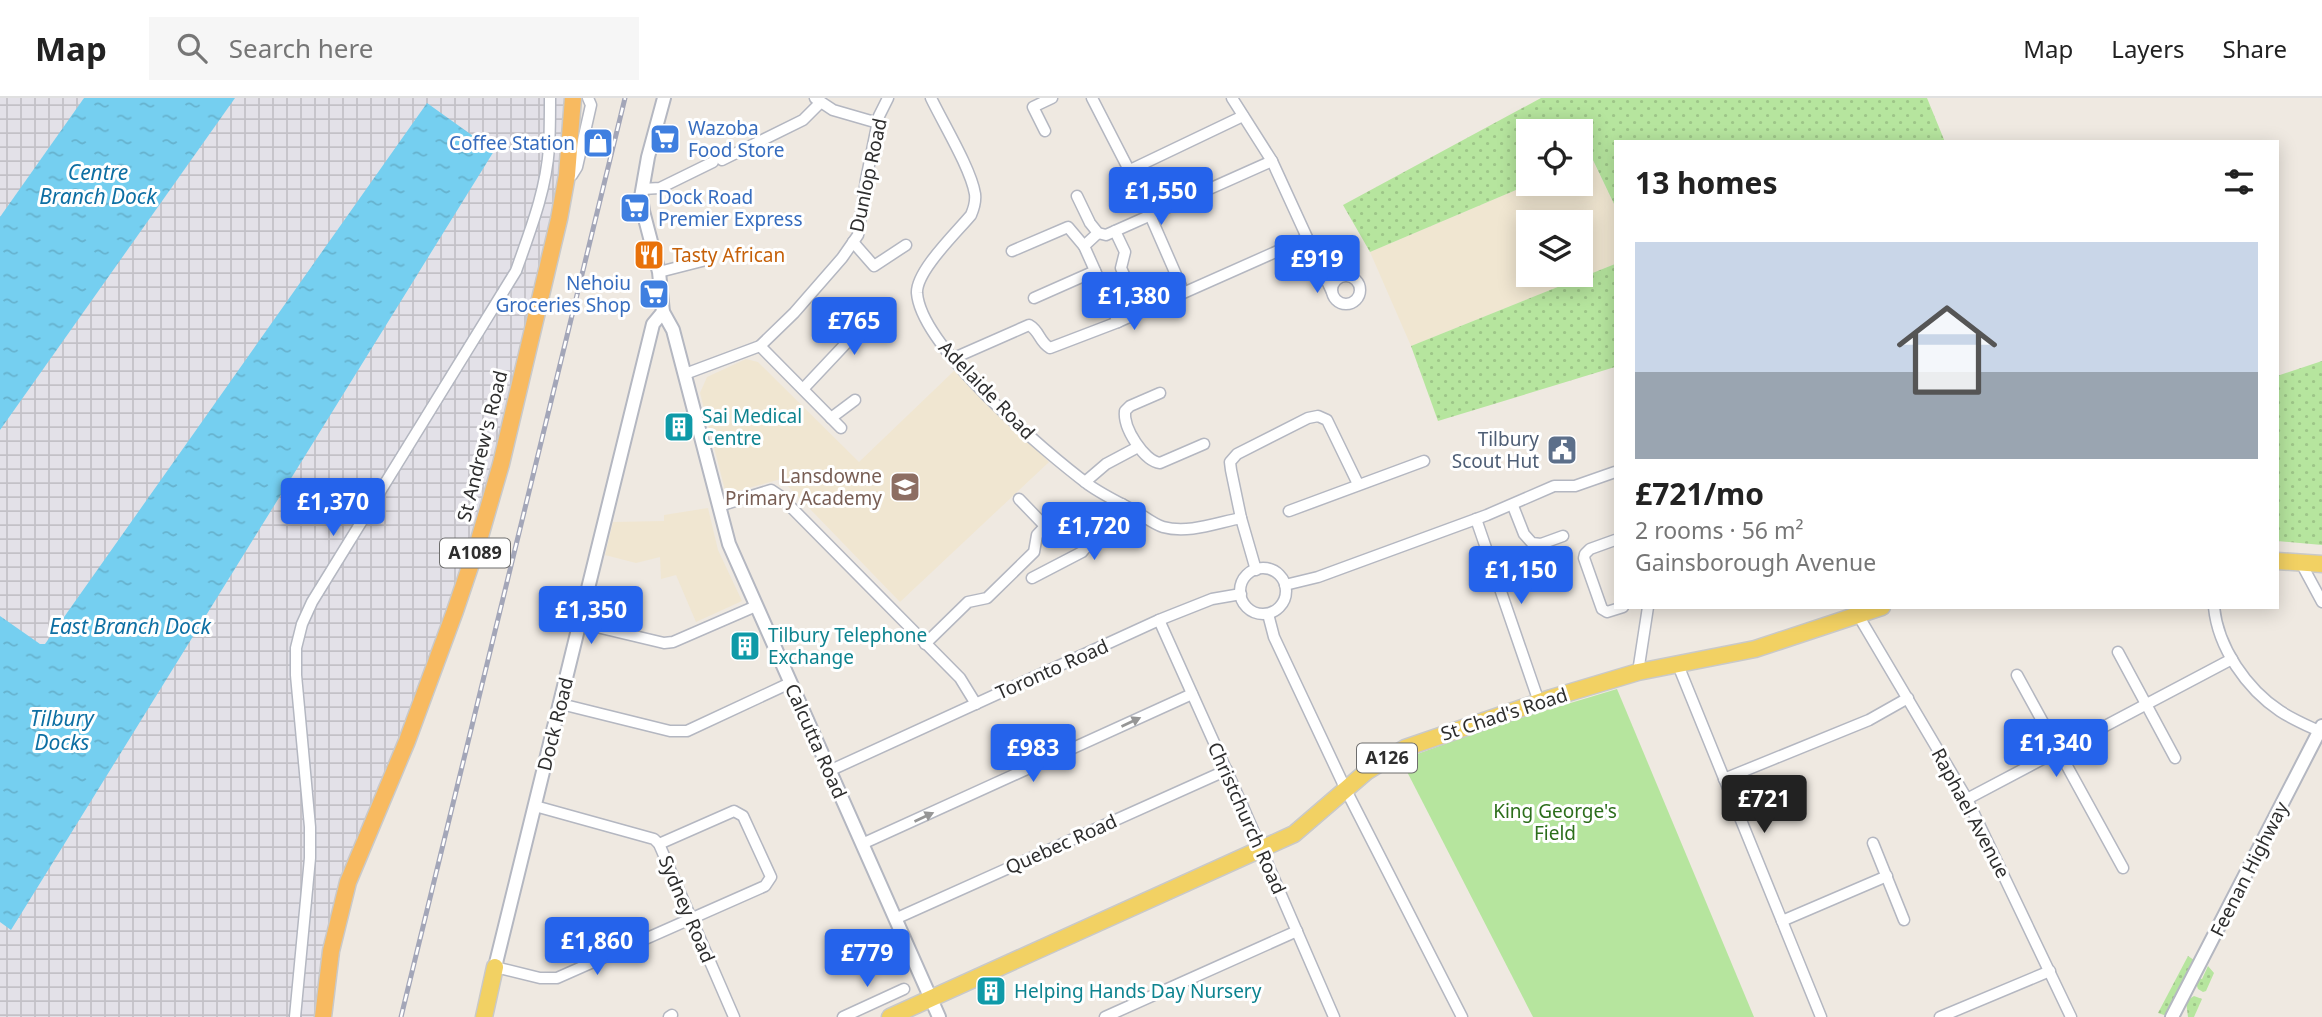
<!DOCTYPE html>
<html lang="en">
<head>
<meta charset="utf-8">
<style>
	body { margin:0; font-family:"Noto Sans",sans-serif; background:#f6f6f6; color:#222; height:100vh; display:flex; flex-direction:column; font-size:26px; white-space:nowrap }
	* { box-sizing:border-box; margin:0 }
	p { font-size:23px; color:#767676 }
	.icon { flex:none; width:38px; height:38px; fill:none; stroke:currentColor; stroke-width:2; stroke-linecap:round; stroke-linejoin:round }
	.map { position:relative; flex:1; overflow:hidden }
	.drawer { position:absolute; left:1614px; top:42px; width:665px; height:469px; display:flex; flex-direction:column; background:#fff; border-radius:0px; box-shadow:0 4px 18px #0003 }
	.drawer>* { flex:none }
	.tools { position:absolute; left:1516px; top:21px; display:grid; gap:14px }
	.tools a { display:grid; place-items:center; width:77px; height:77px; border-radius:0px; background:#fff; box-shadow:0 4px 18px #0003; font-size:35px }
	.price { position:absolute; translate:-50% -60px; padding:0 16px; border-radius:7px; background:#2563eb; color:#fff; font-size:23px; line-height:46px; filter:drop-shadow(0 2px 4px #0008) }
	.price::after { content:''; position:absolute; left:50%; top:42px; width:21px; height:16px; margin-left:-10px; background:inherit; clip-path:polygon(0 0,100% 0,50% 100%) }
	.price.active { background:#222; color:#fff }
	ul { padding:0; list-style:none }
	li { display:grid; align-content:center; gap:14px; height:371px; padding:0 21px }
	li span { display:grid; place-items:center; height:217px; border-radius:0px; color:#555 }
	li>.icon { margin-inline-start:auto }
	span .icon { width:126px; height:126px; fill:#fffc; stroke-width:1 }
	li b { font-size:30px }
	h2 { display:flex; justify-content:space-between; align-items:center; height:84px; padding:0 21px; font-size:30px }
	header { display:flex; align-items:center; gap:42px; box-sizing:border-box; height:98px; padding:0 35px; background:#fff; border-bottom:2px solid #e0e0e0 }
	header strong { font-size:33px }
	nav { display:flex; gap:38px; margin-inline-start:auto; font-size:24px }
	.search { width:490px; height:63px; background:#f6f6f6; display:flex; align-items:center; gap:18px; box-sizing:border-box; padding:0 24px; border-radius:0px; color:#767676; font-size:26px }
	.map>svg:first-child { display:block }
</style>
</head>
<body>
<header>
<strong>Map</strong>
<div class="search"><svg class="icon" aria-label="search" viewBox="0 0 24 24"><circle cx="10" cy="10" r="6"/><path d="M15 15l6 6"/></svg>Search here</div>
<nav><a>Map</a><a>Layers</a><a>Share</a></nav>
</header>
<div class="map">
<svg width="2322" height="919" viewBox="0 0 2322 919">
	<defs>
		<pattern id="industrial-grid" width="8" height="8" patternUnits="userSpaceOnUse" patternTransform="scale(1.75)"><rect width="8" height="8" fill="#e3e1e8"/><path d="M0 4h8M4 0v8" fill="none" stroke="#c3c1c7"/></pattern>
		<pattern id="grass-dots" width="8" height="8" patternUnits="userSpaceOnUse" patternTransform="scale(1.75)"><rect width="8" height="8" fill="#b6e59e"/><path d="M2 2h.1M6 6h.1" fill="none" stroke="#9dc588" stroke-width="1.8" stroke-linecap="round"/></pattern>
		<pattern id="water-ripples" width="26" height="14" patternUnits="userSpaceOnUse" patternTransform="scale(1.75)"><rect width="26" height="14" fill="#75cff0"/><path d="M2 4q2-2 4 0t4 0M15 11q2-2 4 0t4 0" fill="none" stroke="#66b2ce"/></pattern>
	</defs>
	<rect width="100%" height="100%" fill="#efe9e1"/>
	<path fill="url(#industrial-grid)" d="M0,0H566L559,78L554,113L519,257L480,410L436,547L344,776L323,852L315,919H0Z"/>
	<g fill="#f0e6d1" fill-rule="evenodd">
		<path d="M1591,59L1615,108V166L1411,248L1370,154L1530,86H1580V64ZM1528,124H1580V177H1528Z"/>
		<path d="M746,261L758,264L859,364L957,270L1049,364L900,504L781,381L726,396L700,295L707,279Z"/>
		<path d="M708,410L718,452L742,503L696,524L676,477L661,481L660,459L636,465L605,457L613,424L664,423V417Z"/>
	</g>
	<g fill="url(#grass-dots)">
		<path d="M1541,0H1927L1945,44H1615V108L1592,60L1580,64V33H1528V86H1530L1370,154L1343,107Z"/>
		<path d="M1615,166V269L1438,323L1411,248Z"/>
		<path d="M2322,263V447L2277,443V278Z"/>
		<path d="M2188,858L2194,862L2169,915L2164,917L2158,915Z"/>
		<path d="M2208,868L2214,875L2206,893L2203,894L2198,891L2196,885L2198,880L2202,881Z"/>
		<path d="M2194,898L2202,901L2194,919H2188L2186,903Z"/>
	</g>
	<path fill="#b6e59e" d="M1617,591L1754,919H1533L1401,662L1491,629Z"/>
	<g fill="url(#water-ripples)">
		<path d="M84,0H235L0,332V119Z"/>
		<path d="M427,5L494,53L11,832L0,824V518L40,546H45Z"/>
	</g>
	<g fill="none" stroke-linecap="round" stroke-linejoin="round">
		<g stroke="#b4b7c1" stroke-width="13">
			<g id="minor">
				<path d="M815,0L833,12L878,25"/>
				<path d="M931,0C943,25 971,71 975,96C976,104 974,110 971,117C957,134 916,173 917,195C921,249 1045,354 1089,387C1103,397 1120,405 1135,413C1144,418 1153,426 1163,429C1188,436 1216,425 1241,420"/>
				<path d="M1092,0L1148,109"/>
				<path d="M1232,0L1272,63L1332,194"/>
				<path d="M1045,33L1033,9L1052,0"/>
				<path d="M722,62L803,22L820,5"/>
				<path d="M1130,72L1243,18"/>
				<path d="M567,77H572L577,69L591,7L588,0"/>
				<path d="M642,91L660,90L713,64"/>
				<path d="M1077,98L1090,125L1098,135L1106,137L1272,63"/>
				<path d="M1150,117L1181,188"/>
				<path d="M1115,133L1125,154L1121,170L1136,203"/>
				<path d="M1098,135L1084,148L1118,224"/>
				<path d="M853,144L874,168L906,147"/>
				<path d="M1012,153L1068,129L1084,148"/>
				<path d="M659,174L710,161"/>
				<circle cx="1346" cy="192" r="14"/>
				<path d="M1034,200L1095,173"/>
				<path d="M760,248L841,330"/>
				<path d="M954,260L1029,227C1040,233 1039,244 1050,250L1118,224L1307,140"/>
				<path d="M685,276L760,248L794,215L842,160L858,137L866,82L879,18L888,0"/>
				<path d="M803,291L883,206"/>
				<path d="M1160,295L1130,308L1125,313C1123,330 1144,363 1160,365L1204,346"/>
				<path d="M831,320L855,302"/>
				<path d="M1085,384L1106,366L1138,349"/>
				<path d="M1019,401L1045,428"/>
				<path d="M719,408L771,392L780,398L960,580L976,606"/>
				<path d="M1513,408L1524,436L1532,445L1541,446L1563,438"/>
				<path d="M1289,413L1424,363"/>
				<path d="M1476,421L1539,604"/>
				<path d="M1615,442L1590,451L1585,456L1584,460L1602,511L1607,514L1623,509"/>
				<path d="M2301,465L2322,504"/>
				<circle cx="1263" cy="493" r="23"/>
				<path d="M1256,472L1241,420L1231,372L1230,364L1237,356L1308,320L1318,318L1327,322L1358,386"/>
				<path d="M1032,480L1082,454L1122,406"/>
				<path d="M1285,487L1318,479L1487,417L1554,388H1575L1615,374"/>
				<path d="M2214,509C2218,550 2247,591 2280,613C2292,621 2306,627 2319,633"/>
				<path d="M1268,516L1274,539L1346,692L1462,919"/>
				<path d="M1858,517L1967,701L2071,919"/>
				<path d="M1159,522L1243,709L1334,919"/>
				<path d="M580,525L664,545L673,544L756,508"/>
				<path d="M925,546L968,504L987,500L1034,454L1037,437L1052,421"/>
				<path d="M2118,554L2175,660"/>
				<path d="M1678,567L1821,919"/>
				<path d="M1638,574L1648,509"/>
				<path d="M2017,577L2123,770"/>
				<path d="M561,606L670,633H687L790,585"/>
				<path d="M829,673L1159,522L1212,501L1241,496"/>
				<path d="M1724,681L1869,622L1908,600"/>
				<path d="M1967,701L2232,561"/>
				<path d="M535,708L654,741L659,746L734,919"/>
				<path d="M1873,745L1904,822"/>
				<path d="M862,746L1192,596"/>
				<path d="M895,821L1227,672"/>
				<path d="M1782,823L1887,778"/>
				<path d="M495,869L540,880H557L765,788L771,779L743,718L734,713L659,746"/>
				<path d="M295,919L310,760V729L296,577V550L302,526L312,504L516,173C530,133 546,93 549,50C550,33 550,17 550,0"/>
				<path d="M669,919L672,917"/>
				<path d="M843,919L904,891"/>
				<path d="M1105,919L1297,833"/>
				<path d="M1940,919L2050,873"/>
			</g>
		</g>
		<g stroke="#b4b7c1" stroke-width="16">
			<g id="tertiary">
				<path d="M664,0L648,59L641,99L643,113L659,174L663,214L673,232L729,446L939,919"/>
				<path d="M495,869L653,226L663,214"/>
				<path d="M2172,919L2322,628"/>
			</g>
		</g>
		<g stroke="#c9c9c9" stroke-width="19">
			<g id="primary">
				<path d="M2277,463L2322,466"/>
				<path d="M484,919L495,869"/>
				<path d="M890,919L1294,736L1366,674L1405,650L1551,600L1608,583L1638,574L1755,551L1882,509"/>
			</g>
		</g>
		<g stroke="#c9c9c9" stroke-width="19">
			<path id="trunk" d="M323,919L331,853L348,784L407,643L455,513L479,442L501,366L559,121L567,77L573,0"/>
		</g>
		<use href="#minor" stroke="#fff" stroke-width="10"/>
		<use href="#tertiary" stroke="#fff" stroke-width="12"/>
		<use href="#primary" stroke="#f2d163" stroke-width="16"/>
		<use href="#trunk" stroke="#f8ba60" stroke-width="16"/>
		<g stroke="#a3a6b8" stroke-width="5">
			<path id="rail" d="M401,919L625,0"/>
		</g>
		<use href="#rail" stroke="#fff" stroke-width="2.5" stroke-dasharray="8" stroke-linecap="butt"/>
	</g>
	<defs><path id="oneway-solid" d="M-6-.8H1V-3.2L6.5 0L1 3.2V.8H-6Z" transform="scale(1.75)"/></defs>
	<g fill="#969696">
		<use href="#oneway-solid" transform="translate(1131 624) rotate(-25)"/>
		<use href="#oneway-solid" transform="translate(924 719) rotate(-25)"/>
	</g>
	<defs>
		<g id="supermarket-square" transform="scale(1.575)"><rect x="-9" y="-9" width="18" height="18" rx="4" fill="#3f7fe0" stroke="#fff"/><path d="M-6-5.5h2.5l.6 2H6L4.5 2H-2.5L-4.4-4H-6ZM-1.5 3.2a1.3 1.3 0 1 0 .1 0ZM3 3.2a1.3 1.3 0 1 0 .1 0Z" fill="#fff"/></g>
		<g id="shop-square" transform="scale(1.575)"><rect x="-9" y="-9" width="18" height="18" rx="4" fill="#3f7fe0" stroke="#fff"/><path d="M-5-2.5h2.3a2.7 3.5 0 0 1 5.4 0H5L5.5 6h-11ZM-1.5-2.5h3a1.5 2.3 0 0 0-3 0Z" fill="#fff"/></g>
		<g id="restaurant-square" transform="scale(1.575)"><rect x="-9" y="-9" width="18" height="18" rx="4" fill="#e8710a" stroke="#fff"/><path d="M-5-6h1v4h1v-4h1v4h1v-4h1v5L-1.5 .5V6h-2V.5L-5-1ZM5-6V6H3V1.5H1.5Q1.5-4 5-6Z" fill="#fff"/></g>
		<g id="building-square" transform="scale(1.575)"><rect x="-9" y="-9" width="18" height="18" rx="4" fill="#0f9aa8" stroke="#fff"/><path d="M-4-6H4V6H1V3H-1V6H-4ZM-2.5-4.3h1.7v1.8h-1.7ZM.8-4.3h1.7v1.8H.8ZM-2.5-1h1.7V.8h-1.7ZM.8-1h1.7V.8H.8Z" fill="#fff"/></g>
		<g id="civic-square" transform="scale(1.575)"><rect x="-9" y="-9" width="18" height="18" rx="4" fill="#5c6f8a" stroke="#fff"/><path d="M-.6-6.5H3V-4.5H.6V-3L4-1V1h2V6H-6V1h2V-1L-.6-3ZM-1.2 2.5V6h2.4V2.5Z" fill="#fff"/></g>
		<g id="school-square" transform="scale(1.575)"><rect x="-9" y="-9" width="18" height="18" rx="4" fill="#8d6e63" stroke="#fff"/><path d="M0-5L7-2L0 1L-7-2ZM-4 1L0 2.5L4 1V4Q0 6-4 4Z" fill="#fff"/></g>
	</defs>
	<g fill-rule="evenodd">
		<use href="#supermarket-square" x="665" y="41"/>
		<use href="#shop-square" x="598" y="45"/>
		<use href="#supermarket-square" x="635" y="110"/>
		<use href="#restaurant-square" x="649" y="157"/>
		<use href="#supermarket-square" x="654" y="196"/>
		<use href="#building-square" x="679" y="329"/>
		<use href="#civic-square" x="1562" y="352"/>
		<use href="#school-square" x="905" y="389"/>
		<use href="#building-square" x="745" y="548"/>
		<use href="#building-square" x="991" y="893"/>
	</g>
	<g text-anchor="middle" stroke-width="6" stroke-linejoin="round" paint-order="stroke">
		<g fill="#fff" stroke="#6d6d6d" stroke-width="2">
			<rect x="440" y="440.5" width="70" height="29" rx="5"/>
			<rect x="1357" y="645.5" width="60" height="29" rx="5"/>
		</g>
		<g font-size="18" font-weight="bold" fill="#2e2e2e">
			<text x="475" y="461">A1089</text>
			<text x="1387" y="666">A126</text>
		</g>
		<g font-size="19" fill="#366cbe" stroke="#fff" text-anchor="start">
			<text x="688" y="37">Wazoba<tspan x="688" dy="22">Food Store</tspan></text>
			<text x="575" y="52" text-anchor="end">Coffee Station</text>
			<text x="658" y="106">Dock Road<tspan x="658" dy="22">Premier Express</tspan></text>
			<text x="631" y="192" text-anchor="end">Nehoiu<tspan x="631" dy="22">Groceries Shop</tspan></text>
		</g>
		<g font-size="19" fill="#2e2e2e" stroke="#fff">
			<text transform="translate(868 77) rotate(-78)" y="7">Dunlop Road</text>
			<text transform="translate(987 292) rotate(46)" y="7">Adelaide Road</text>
			<text transform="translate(482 348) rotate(-76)" y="7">St Andrew's Road</text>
			<text transform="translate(1052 571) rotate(-24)" y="7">Toronto Road</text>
			<text transform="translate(1504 616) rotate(-18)" y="7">St Chad's Road</text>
			<text transform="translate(555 626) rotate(-76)" y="7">Dock Road</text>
			<text transform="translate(816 643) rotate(66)" y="7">Calcutta Road</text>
			<text transform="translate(1971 715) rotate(62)" y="7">Raphael Avenue</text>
			<text transform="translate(1247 720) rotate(66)" y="7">Christchurch Road</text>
			<text transform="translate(1061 746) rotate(-24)" y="7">Quebec Road</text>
			<text transform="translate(2249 771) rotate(-63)" y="7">Feenan Highway</text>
			<text transform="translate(687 811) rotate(67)" y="7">Sydney Road</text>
		</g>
		<g font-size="19" fill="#c56008" stroke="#fff" text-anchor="start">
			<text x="672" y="164">Tasty African</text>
		</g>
		<g font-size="19" fill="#0d838f" stroke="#fff" text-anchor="start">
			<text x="702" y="325">Sai Medical<tspan x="702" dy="22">Centre</tspan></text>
			<text x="768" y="544">Tilbury Telephone<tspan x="768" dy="22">Exchange</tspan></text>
			<text x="1014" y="900">Helping Hands Day Nursery</text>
		</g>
		<g font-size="19" fill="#4e5e75" stroke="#fff" text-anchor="end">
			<text x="1539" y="348">Tilbury<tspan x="1539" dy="22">Scout Hut</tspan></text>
		</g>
		<g font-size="19" fill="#785e54" stroke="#fff" text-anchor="end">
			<text x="882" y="385">Lansdowne<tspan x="882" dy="22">Primary Academy</tspan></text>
		</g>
		<g font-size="19" fill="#2c6e1b" stroke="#fff">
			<text x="1555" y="720">King George's<tspan x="1555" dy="22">Field</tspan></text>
		</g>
		<g font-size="21" font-style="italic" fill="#0d6fa3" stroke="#fff">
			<text x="98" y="82">Centre<tspan x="98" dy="24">Branch Dock</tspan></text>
			<text x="130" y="536">East Branch Dock</text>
			<text x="62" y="628">Tilbury<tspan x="62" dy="24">Docks</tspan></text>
		</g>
	</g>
</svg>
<div class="tools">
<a><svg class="icon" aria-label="locate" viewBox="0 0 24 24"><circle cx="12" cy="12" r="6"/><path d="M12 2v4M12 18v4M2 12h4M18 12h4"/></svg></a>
<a><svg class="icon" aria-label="layers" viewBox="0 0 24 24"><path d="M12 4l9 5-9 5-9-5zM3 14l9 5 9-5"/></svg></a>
</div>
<b class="price" style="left:1161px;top:129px">£1,550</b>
<b class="price" style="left:1317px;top:197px">£919</b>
<b class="price" style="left:1134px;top:234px">£1,380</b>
<b class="price" style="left:854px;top:259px">£765</b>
<b class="price" style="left:333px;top:440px">£1,370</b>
<b class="price" style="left:1094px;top:464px">£1,720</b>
<b class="price" style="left:1521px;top:508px">£1,150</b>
<b class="price" style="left:591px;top:548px">£1,350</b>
<b class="price" style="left:2056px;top:681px">£1,340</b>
<b class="price" style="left:1033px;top:686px">£983</b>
<b class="price active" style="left:1764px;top:737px">£721</b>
<b class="price" style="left:597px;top:879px">£1,860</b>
<b class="price" style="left:867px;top:891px">£779</b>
<section class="drawer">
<h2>13 homes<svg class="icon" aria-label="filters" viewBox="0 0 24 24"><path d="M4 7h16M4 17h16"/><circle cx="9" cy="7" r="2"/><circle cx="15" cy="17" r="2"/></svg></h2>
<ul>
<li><span style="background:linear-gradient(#c9d6e8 60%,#9aa5b1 0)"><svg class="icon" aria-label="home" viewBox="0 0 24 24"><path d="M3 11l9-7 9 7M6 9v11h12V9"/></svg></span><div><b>£721/mo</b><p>2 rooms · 56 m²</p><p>Gainsborough Avenue</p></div></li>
</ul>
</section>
</div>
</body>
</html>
